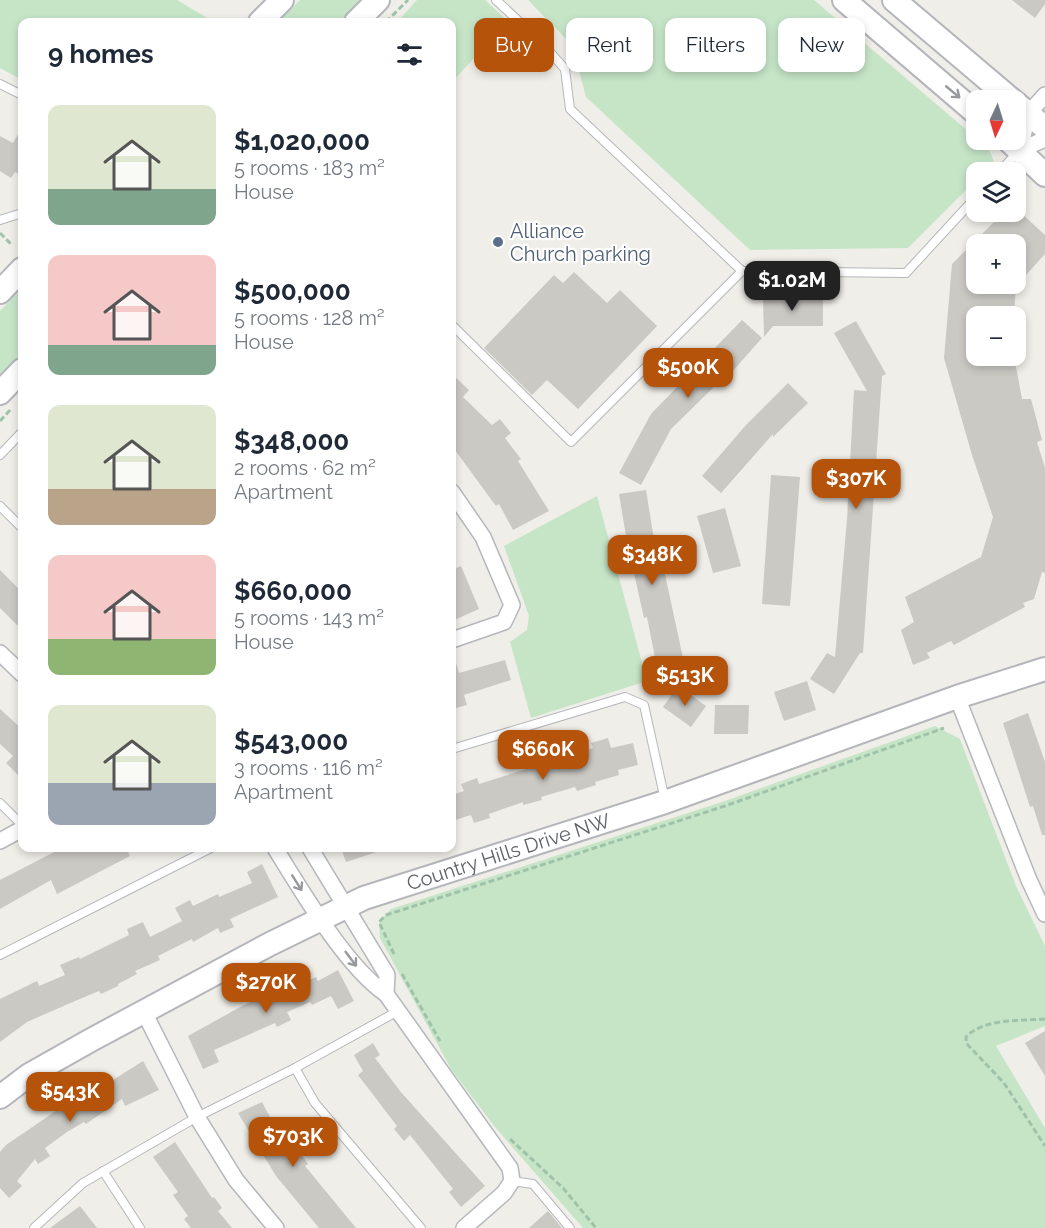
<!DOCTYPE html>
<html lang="en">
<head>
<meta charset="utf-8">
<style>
	body { margin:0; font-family:Raleway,sans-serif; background:#f6f6f7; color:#1f2937; height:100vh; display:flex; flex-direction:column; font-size:22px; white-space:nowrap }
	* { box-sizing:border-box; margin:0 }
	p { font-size:20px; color:#747a83 }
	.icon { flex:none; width:33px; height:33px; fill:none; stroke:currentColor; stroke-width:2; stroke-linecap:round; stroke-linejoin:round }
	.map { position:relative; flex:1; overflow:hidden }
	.panel { position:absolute; left:18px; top:18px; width:438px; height:834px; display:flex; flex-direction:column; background:#fff; border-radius:12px; box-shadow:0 3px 9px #0003 }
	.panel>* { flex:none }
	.guide { position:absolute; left:474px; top:18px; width:480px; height:54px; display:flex; gap:12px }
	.needle { width:39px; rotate:184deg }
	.tools { position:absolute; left:966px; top:90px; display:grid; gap:12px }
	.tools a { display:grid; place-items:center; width:60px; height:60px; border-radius:12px; background:#fff; box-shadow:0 3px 9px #0003; font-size:30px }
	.price { position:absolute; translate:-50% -51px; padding:0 14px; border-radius:12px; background:#b45309; color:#fff; font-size:20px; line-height:39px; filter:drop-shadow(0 2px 3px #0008) }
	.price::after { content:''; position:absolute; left:50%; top:36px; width:18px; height:14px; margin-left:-9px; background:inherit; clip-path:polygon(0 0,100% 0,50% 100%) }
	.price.active { background:#222; color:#fff }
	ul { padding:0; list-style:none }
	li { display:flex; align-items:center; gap:18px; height:150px; padding:0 30px }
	li span { display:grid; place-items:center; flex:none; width:168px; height:120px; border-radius:12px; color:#555 }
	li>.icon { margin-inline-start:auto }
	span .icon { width:72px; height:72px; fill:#fffc; stroke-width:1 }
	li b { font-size:26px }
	h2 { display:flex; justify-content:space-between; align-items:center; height:72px; padding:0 30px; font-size:26px }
	.pill { padding:0 21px; border-radius:12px; background:#fff; box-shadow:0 3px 9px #0003; font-size:21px; line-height:54px }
	.pill.active { background:#b45309; color:#fff }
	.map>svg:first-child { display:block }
</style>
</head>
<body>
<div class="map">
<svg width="1045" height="1228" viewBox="0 0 1045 1228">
	<rect width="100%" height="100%" fill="#f0eee8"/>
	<g fill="#c6e5c7">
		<path d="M0,0H177L214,22H22V80L0,68Z"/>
		<path d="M300,0H361L340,22H278Z"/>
		<path d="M417,0H485L508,21L452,82V22H397Z"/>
		<path d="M528,0H814L989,149L994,162L984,172H976V180L908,248L750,250L586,97L572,45Z"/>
		<path d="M22,288V356L0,379V311Z"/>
		<path d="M597,496L647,681L531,718L510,642L527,630L529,616L504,546Z"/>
		<path d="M935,726L960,739L1016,886L1045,946V1026L996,1046L1045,1128V1228H583L495,1127L451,1069L380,938L379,922L391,909L725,801Z"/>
	</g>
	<g fill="#cbc9c4" fill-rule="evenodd">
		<path d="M1012,0H1045V4L1035,18Z"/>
		<path d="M22,127V176L15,172L11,178L0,171V136L13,143Z"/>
		<path d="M1004,212H1020L1045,235V254L1016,286L1014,316H976V356H1014L1022,399H1031L1042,440L1037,442L1045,468V573L1042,572L1034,599L1023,603L1025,607L954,645L951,641L927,653L930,658L913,665L901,630L914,622L905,597L981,557L993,517L972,455L944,358L952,264ZM976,244H1016V284H976Z"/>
		<path d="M574,272L607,303L620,290L657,326L578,409L547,380L532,395L484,348L554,275L563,283Z"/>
		<path d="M763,298H823V326H773L764,337Z"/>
		<path d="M742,320L762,338L724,381L722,379L671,429L641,485L619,473L651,414Z"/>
		<path d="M856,321L886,374L882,376L863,653H860L834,694L810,679L827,653L835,657L847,519L854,390L867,391L834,333Z"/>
		<path d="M452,374L469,390L463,397L492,425L500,419L511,433L505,438L521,459L518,461L549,511L513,530L499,504L496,506L452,446Z"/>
		<path d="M788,383L808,403L773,437V434L721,493L702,476L746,425Z"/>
		<path d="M771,475L800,477L790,606L762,604Z"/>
		<path d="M646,490L656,552L660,551L686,672V678L660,683L647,617L644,618L627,542L619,494Z"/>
		<path d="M725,508L741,566L713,573L697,516Z"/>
		<path d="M461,566L479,609L452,621V570Z"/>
		<path d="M0,570L22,592V630L0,608Z"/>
		<path d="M505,660L511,680L464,695L467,705L452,709V664L456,663L459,673Z"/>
		<path d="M807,681L816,710L784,721L774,692Z"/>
		<path d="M678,686L706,706L691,727L663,707Z"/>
		<path d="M715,705H749L748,734H714Z"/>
		<path d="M0,709L22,729V779L6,763L13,756L0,744Z"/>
		<path d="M1028,713L1045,762V835H1042L1033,806L1030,807L1003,723Z"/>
		<path d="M608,738L611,748L633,743L638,765L618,770L619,775L595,782L596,785L577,791L575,787L541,797L542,800L523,805V802L489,814L490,818L474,823L471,815L452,821V795L464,791L461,784L477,778L479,784L593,748L591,743Z"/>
		<path d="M62,848H126L130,856L57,894L51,880L0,909V880Z"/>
		<path d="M341,848H382L383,850L346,862Z"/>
		<path d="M262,864L278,897L230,919L234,927L220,933L218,928L193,942L192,939L158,956L160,960L135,971L137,974L118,984V986L101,994L99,991L75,1001L27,1022L0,1042V999L37,981L39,986L65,975L60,965L79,957L80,959L129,935L127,929L143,922L150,937L182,921L175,908L190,900L193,906L218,894L219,897L252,883L247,872Z"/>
		<path d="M338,970L354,1001L338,1009L331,996L312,1005L310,1002L287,1012L291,1020L277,1027L275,1023L214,1050L219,1062L203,1069L188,1036L242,1006L257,999L259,1002L295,982L297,986L316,977L318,981Z"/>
		<path d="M1045,1031V1076L1025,1043Z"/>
		<path d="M373,1043L380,1055L375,1058L400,1091L485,1186L461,1207L449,1192L453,1189L410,1135L404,1141L394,1129L397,1126L358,1075L363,1071L354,1055Z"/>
		<path d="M143,1061L159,1090L125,1106L122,1099L86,1124L84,1122L67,1132L45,1148L50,1156L38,1164L35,1159L17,1181L22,1186L9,1198L0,1188V1152L6,1145L91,1087L103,1081L105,1085Z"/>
		<path d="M262,1102L272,1121L279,1117L289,1132L286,1133L308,1164L305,1166L356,1228H319L276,1176L238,1113Z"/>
		<path d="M175,1142L212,1198L214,1197L222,1208L218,1211L232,1228H191L184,1219L188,1216L173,1195L178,1192L153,1157Z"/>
		<path d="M80,1206L97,1228H50Z"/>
		<path d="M548,1211L562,1228H529Z"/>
	</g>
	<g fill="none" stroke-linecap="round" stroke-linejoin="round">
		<g stroke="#b4b7bb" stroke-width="10">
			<g id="lane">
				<path d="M496,0L540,41L565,69L570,109L742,271"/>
				<path d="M0,84L22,95"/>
				<path d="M999,172L1017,153"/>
				<path d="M0,220L22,213"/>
				<path d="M452,325L571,442L742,271L906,273L976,197"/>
				<path d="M0,455L22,432"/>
				<path d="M0,506L22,528"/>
				<path d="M452,749L625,697L644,705L665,800"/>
				<path d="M0,803L22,825"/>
				<path d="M0,955L211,848"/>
				<path d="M295,1068L315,1103L421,1228"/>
				<path d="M103,1171L140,1228"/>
				<path d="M512,1181L533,1184L570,1228"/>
				<path d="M34,1228L83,1183L197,1117L295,1068L398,1011"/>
			</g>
		</g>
		<g stroke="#b4b7bb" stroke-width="18">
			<g id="street">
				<path d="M1020,150L1028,114L1045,95"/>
				<path d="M1020,150L1045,139"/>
				<path d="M452,492L483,537L512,605L504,622L452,640"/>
				<path d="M0,653L22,674"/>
				<path d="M957,697L1029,880L1045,914"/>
				<path d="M0,841L22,829"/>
				<path d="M275,848C301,890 346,967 386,994L510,1168L512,1181L504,1193L464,1228"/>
				<path d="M310,848L387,975L386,994"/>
				<path d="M144,1012L197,1117L236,1180L276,1228"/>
			</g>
		</g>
		<g stroke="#b4b6bb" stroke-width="26">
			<g id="secondary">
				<path d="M844,0L976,113"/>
				<path d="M894,0L1012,100"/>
				<path d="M260,22L282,0"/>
				<path d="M356,22L378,0"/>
				<path d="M1016,103L1045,128"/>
				<path d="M1008,140L1045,175"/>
				<path d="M0,292L22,269"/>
				<path d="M0,393L22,370"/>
				<path id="s1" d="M0,1097L29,1075L91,1040L270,944L364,898L665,802L957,697L1045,669"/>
			</g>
		</g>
		<g stroke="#9fc3aa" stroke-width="3" stroke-dasharray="6 3" stroke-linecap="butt">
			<path d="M386,22L408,0"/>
			<path d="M0,233L11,244"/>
			<path d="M0,421L11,409"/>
			<path d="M394,954L379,922L386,915L725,806L944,728"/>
			<path d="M402,974L440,1041"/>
			<path d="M1045,1019C1020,1021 984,1018 966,1037V1043L1004,1083L1045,1146"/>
			<path d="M510,1139L563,1188L596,1228"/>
		</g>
		<use href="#lane" stroke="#fff" stroke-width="8"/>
		<use href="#street" stroke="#fff" stroke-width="15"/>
		<use href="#secondary" stroke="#fff" stroke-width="22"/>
	</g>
	<defs><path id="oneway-shaft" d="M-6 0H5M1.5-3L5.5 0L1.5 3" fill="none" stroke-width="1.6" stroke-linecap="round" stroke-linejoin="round" transform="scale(1.5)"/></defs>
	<g stroke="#97999c">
		<use href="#oneway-shaft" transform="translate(953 92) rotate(40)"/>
		<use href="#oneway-shaft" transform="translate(297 883) rotate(58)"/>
		<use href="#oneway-shaft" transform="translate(351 959) rotate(53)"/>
	</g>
	<circle fill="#5c6f8a" stroke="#fff" stroke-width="2" cx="498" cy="242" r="6"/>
	<g text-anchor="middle" stroke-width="4.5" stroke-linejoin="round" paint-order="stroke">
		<g font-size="20" fill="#4e5e75" stroke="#fff" text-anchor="start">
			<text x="510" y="238">Alliance<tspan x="510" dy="23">Church parking</tspan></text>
		</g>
		<g font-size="20" fill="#5f6266" stroke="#fff">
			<text dy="7" stroke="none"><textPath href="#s1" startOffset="567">Country Hills Drive NW</textPath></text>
		</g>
	</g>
</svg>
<div class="tools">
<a><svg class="needle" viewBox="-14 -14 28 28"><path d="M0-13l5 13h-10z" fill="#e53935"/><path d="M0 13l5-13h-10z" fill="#747a83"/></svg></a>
<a><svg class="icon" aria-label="layers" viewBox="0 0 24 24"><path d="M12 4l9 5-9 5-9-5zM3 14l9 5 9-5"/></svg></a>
<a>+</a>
<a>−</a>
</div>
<b class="price active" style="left:792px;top:312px">$1.02M</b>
<b class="price" style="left:688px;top:399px">$500K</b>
<b class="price" style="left:856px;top:510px">$307K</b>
<b class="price" style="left:652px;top:586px">$348K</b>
<b class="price" style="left:685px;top:707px">$513K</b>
<b class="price" style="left:543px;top:781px">$660K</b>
<b class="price" style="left:266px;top:1014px">$270K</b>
<b class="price" style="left:70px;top:1123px">$543K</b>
<b class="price" style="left:293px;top:1168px">$703K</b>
<div class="guide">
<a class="pill active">Buy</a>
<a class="pill">Rent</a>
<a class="pill">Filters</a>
<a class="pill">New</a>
</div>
<section class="panel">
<h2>9 homes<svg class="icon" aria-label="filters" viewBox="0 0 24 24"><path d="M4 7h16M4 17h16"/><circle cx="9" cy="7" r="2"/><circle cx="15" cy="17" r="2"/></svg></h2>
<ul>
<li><span style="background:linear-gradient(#dfe7d0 70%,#7fa58c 0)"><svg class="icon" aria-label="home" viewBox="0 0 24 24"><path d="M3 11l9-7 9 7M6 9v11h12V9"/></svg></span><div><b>$1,020,000</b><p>5 rooms · 183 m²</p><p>House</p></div></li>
<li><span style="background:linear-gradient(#f6c9c9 75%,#7fa58c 0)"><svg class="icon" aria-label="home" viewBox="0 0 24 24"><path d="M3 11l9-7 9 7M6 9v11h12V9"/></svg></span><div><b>$500,000</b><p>5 rooms · 128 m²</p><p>House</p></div></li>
<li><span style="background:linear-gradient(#dfe7d0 70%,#b9a48a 0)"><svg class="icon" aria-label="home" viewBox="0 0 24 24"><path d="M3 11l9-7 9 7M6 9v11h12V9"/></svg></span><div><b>$348,000</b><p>2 rooms · 62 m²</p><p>Apartment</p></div></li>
<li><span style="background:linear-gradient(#f6c9c9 70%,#8fb573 0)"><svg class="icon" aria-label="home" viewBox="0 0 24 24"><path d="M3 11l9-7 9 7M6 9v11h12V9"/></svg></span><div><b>$660,000</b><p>5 rooms · 143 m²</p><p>House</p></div></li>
<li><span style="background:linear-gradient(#dfe7d0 65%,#9aa5b1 0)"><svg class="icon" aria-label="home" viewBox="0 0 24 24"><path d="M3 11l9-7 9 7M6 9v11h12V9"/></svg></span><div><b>$543,000</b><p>3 rooms · 116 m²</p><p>Apartment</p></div></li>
</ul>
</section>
</div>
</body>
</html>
